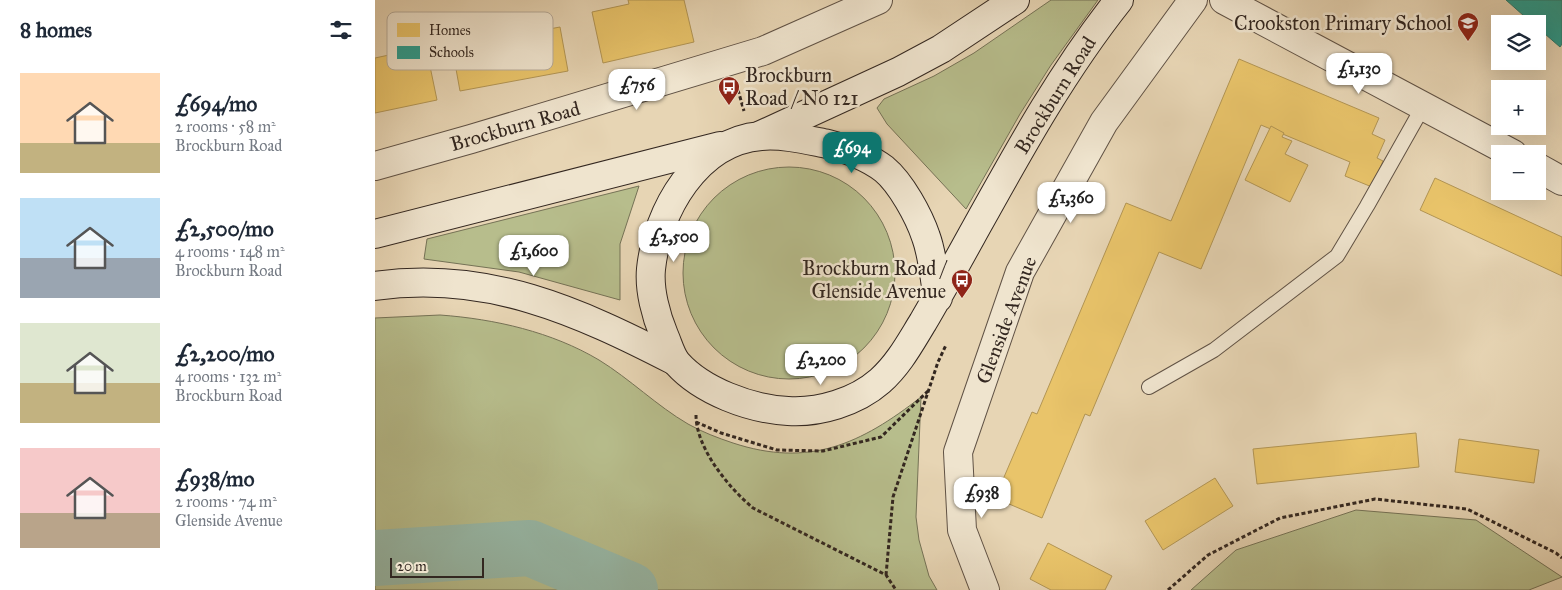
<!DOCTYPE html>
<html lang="en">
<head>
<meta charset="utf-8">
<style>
	body { margin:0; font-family:"IM FELL Great Primer",serif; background:#f2f2f3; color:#1f2937; height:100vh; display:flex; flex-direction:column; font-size:19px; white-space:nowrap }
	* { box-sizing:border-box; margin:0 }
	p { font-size:16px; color:#747a83 }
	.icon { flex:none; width:28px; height:28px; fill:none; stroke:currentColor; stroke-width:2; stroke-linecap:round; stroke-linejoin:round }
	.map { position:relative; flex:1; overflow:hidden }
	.sheet { display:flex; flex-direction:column; background:#fff; width:375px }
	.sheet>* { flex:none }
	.fabs { position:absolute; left:1116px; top:15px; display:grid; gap:10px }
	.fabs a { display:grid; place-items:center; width:55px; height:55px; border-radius:0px; background:#fff; box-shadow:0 5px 20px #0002; font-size:25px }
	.scale { position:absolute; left:15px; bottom:12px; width:94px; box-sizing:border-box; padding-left:5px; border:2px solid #332720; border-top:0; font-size:14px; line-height:18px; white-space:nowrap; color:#332720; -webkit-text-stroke:4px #efe4ce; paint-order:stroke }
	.price { position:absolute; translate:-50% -42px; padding:0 11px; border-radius:10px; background:#fff; color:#222; font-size:16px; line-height:32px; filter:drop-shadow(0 1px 2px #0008) }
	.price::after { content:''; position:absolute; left:50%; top:30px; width:15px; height:11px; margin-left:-8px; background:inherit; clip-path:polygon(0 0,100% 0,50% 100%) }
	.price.current { background:#0f766e; color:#fff }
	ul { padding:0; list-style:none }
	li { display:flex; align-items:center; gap:15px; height:125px; padding:0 20px }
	li span { display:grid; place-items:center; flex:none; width:140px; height:100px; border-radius:0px; color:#555 }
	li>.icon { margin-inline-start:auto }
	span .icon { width:60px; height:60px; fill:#fffc; stroke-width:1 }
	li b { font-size:21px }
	h2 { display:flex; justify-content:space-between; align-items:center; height:60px; padding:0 20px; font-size:21px }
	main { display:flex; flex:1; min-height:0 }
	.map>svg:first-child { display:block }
</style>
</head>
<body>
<main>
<section class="sheet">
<h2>8 homes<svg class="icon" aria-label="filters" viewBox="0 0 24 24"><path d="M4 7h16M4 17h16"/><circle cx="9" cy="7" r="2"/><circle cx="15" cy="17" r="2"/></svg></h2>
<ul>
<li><span style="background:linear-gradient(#ffd9b3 70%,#c2b280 0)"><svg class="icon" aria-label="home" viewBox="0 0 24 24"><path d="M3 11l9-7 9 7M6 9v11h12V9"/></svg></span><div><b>£694/mo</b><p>2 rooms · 58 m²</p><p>Brockburn Road</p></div></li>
<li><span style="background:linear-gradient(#bfe0f5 60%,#9aa5b1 0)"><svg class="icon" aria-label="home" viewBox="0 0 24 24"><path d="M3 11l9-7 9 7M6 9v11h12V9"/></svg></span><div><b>£2,500/mo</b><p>4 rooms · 148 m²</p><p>Brockburn Road</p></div></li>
<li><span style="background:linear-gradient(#dfe7d0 60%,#c2b280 0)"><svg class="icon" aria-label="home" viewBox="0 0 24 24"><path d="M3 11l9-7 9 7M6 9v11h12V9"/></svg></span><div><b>£2,200/mo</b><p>4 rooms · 132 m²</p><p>Brockburn Road</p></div></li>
<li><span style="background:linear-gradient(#f6c9c9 65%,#b9a48a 0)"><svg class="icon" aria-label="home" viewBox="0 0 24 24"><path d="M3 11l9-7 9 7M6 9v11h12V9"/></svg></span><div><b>£938/mo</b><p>2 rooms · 74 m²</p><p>Glenside Avenue</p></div></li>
</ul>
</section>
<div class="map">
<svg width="1187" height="590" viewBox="0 0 1187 590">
	<rect width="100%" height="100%" fill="#e7d5b4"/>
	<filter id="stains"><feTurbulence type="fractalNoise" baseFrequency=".004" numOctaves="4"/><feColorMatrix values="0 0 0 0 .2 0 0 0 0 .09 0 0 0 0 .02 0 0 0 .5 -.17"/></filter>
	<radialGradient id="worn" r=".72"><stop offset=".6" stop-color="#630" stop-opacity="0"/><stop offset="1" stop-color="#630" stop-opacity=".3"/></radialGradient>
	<g fill="#b7bd8c" stroke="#757256">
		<path d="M676,0H723L676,65L645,114L591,209L512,124L502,108L509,99L559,76L599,53Z"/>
		<circle cx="414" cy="273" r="106"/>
		<path d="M264,186L245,244V300L144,272L49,259L52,239Z"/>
		<path d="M65,315C120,319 177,332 224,360C255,379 282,406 313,424C327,432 343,438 358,443C434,468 486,444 546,397L541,517L544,540L554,576L562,590H0V318Z"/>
		<path d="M981,510L1101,520L1187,577L1154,590H816L861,550Z"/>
	</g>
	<g fill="#e9c46a" stroke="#b29554">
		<path d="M253,0H309L319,42L228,63L217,12L254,4Z"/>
		<path d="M185,27L193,71L85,91L77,47Z"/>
		<path d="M51,47L62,100L0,113V58Z"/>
		<path d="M864,59L1004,118L997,134L1010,140L1002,158L1008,161L997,187L970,176L975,162L886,125L826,269L784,252L715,416L710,414L667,518L620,498L657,412L662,414L751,203L796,221Z"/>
		<path d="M896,126L909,133L907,137L917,141L910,154L933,165L915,202L870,180Z"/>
		<path d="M1060,178L1187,237V276L1045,210Z"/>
		<path d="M1041,433L1044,467L882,484L878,449Z"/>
		<path d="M1084,439L1164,450L1159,483L1080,472Z"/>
		<path d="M840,478L858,506L788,550L770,521Z"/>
		<path d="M673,543L737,576L730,590H676L655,579Z"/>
	</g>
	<path fill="#2a9d8f" stroke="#2d7a6e" d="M1131,0H1187V44L1185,47L1162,27V24H1158Z"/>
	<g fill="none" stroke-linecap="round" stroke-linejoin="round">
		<path stroke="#98b9a8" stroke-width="56" d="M0,558L155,548L255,590"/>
		<g stroke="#605245" stroke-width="16">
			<path id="lane" d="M774,387L839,350L962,256L992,206L1049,105"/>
		</g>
		<g stroke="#605245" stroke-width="30">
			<g id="street">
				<path d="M849,0L1138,154"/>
				<path d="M0,166L96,139L388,51L503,0"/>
				<path d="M1162,167L1187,181"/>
				<path d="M610,590L587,530L583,452L645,272L729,122L818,0"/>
			</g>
		</g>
		<g stroke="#332720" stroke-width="30">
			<g id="secondary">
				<path d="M386,135L523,72L566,49L640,0"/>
				<path d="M0,234L345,146"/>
				<path d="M0,286C112,270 203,311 300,361"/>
				<path d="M563,298C559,278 558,256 551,237C544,216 526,183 509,169C493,157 472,149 453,144C432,140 408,134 386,136C322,141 282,211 276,269C274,290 281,316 289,335C293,344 296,356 302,363C327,391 375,409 413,411C444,413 481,402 505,381C524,364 535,343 548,322C565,293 581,264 597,235C642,154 686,73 744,0"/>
			</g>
		</g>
		<g stroke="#332720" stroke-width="3" stroke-dasharray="4 2.5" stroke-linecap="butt">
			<path d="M363,90L369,111"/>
			<path d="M321,415C321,448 353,487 378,508L511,575L521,590"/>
			<path d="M321,422L346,433L402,450L448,451L506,437L553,391"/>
			<path d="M511,575L518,497L563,362L571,345"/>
			<path d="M793,590L833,555L905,518L1000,499L1092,509L1181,553L1187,558"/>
		</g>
		<use href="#lane" stroke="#efe4ce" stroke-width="14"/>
		<use href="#street" stroke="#efe4ce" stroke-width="28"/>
		<use href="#secondary" stroke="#efe4ce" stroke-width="28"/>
	</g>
	<defs>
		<g id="school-pin" transform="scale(1.125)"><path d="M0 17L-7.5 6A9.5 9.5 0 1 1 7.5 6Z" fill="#8f2418" stroke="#efe4ce"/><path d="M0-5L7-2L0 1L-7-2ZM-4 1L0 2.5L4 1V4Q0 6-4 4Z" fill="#fff"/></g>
		<g id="bus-pin" transform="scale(1.125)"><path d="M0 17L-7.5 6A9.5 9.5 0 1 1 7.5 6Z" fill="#8f2418" stroke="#efe4ce"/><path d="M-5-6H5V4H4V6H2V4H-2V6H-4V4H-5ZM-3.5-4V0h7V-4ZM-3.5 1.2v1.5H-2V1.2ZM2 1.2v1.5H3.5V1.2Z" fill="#fff"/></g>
	</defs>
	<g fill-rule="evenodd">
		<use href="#school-pin" x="1093" y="23"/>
		<use href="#bus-pin" x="354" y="87"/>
		<use href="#bus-pin" x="587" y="280"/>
	</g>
	<g text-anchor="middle" stroke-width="5" stroke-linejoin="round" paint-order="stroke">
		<g font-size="20" fill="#332720" stroke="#efe4ce" text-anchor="end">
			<text x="1077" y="30">Crookston Primary School</text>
			<text x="370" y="82" text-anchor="start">Brockburn<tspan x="370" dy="23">Road / No 121</tspan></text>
			<text x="571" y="275">Brockburn Road /<tspan x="571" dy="23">Glenside Avenue</tspan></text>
		</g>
		<g font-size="20" fill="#332720" stroke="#efe4ce">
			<text transform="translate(680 95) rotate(-58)" y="7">Brockburn Road</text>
			<text transform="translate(140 126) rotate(-16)" y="7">Brockburn Road</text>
			<text transform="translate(631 320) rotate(-69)" y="7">Glenside Avenue</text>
		</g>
	</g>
	<rect x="12" y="12" width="166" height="58" rx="8" fill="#efe4ce" stroke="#b7ab9a" stroke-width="1"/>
	<rect x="22" y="23" width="23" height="14" fill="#e9c46a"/>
	<rect x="22" y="46" width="23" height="13" fill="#2a9d8f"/>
	<g font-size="14" fill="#332720">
		<text x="54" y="35">Homes</text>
		<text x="54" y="57">Schools</text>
	</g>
	<rect width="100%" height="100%" filter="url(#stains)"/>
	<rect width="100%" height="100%" fill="url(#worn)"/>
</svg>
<div class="fabs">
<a><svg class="icon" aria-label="layers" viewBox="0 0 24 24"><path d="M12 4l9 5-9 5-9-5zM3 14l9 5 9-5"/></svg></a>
<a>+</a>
<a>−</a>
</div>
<div class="scale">20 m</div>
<b class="price" style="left:984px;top:95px">£1,130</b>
<b class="price" style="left:262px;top:111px">£756</b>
<b class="price current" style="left:477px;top:174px">£694</b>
<b class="price" style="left:696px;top:224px">£1,360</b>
<b class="price" style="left:299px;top:263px">£2,500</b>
<b class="price" style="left:159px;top:277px">£1,600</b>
<b class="price" style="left:446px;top:386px">£2,200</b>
<b class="price" style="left:607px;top:519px">£938</b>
</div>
</main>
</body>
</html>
